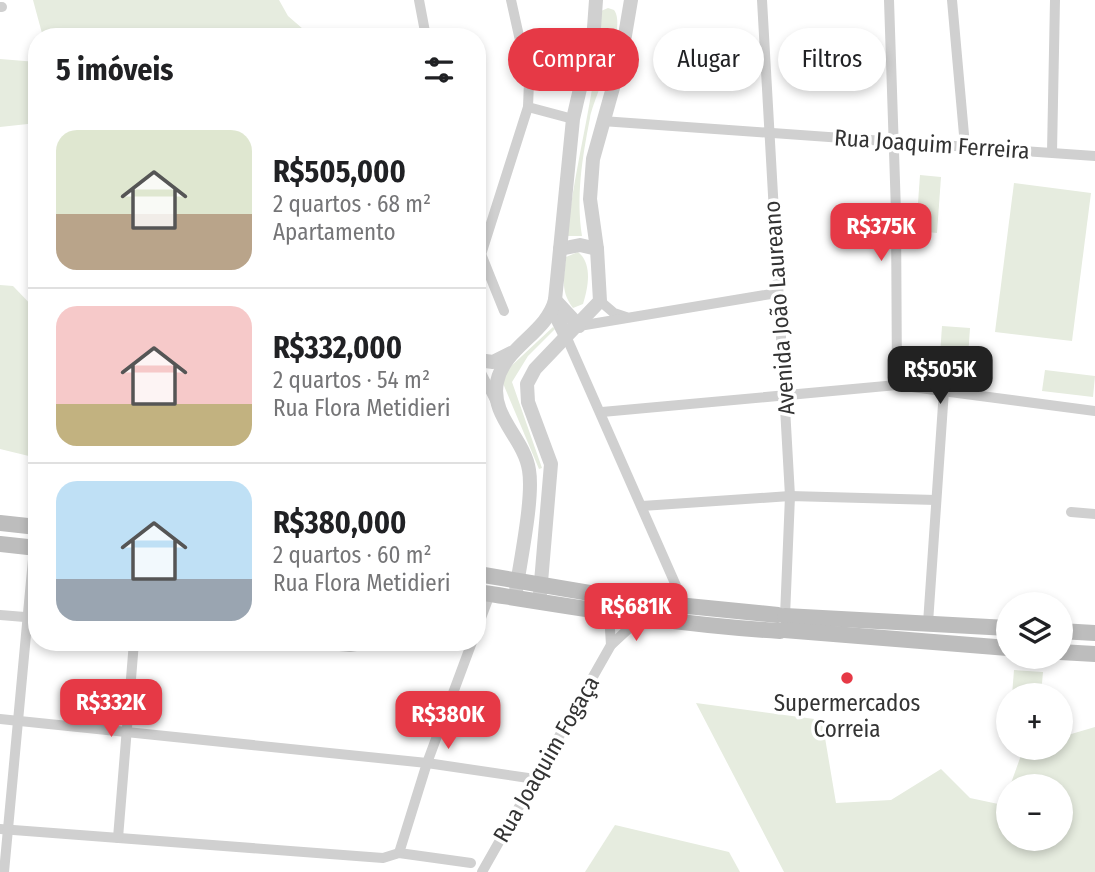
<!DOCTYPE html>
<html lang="pt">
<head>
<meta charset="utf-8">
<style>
	body { margin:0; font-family:"Fira Sans Condensed",sans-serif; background:#f2f2f2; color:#202124; height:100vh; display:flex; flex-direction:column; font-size:26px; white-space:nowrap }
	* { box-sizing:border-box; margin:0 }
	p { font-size:23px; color:#757577 }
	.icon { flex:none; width:38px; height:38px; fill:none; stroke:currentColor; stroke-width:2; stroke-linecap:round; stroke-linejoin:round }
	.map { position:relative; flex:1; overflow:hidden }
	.sheet { position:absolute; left:28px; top:28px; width:458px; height:623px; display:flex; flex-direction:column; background:#fff; border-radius:28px; box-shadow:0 4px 10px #0003 }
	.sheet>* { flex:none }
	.top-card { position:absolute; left:508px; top:28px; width:481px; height:63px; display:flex; gap:14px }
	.tools { position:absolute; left:996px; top:592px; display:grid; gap:14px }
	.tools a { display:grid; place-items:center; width:77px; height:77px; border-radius:50%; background:#fff; box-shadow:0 4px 10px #0003; font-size:35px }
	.price { position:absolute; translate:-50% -60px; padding:0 16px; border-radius:14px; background:#e63946; color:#fff; font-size:23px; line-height:46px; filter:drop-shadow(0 2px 4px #0008) }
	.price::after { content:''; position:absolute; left:50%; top:42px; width:21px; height:16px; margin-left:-10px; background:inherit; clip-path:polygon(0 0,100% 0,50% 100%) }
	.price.selected { background:#222; color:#fff }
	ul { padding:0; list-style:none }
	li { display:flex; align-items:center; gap:21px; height:175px; padding:0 28px }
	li+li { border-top:2px solid #e0e0e0 }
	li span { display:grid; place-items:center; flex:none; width:196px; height:140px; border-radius:21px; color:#555 }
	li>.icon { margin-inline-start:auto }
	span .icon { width:84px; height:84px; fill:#fffc; stroke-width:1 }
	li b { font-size:30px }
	h2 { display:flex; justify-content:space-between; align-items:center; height:84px; padding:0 28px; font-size:30px }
	.pill { padding:0 24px; border-radius:32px; background:#fff; box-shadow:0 4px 10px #0003; font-size:24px; line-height:63px }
	.pill.selected { background:#e63946; color:#fff }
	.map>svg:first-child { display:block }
</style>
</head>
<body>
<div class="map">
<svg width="1095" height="872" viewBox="0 0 1095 872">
	<rect width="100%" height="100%" fill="#fff"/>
	<g fill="#e6ecdf">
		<path d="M33,0H279L288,16L303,29L294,37H43Z"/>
		<path d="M608,8L614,10C628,28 594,96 590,118C582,159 576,196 582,236H567C575,161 598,85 601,11Z"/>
		<path d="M0,59L37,62V123L0,127Z"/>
		<path d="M920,175L941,177L937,233L916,231Z"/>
		<path d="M1014,183L1091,193L1072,341L995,332Z"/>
		<path d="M578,252C593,264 588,288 583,304L573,308C560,291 564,277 566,257Z"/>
		<path d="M0,285L13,286L37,311V458L0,449Z"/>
		<path d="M942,326L970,328L967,372L939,370Z"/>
		<path d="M553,327L555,329L528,356L512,382L542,468L539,469L502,381L507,370Z"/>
		<path d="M1045,370L1095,376L1093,397L1042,391Z"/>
		<path d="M1014,670L1043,672L1041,695H1012Z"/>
		<path d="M696,703L822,720L836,803L891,800L941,769L970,798L1003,805L1008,793V838H1060V786H1010L1024,747H1060L1061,737L1095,727V872H784Z"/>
		<path d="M615,825L729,852L740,872H585Z"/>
	</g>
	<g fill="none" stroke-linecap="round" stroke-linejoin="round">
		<g stroke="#d0d0d0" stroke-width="10">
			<path d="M419,0L426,37"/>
			<path d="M762,0L790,496L785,616"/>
			<path d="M889,0L896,212L897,385"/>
			<path d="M952,0L965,146"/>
			<path d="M0,7H2"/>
			<path d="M528,107L573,119"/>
			<path d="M602,121L1095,156"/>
			<path d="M1052,152L1055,0"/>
			<path d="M481,254L504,311"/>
			<path d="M478,264L528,107L529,81L511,0"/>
			<path d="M600,301L614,313L626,317"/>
			<path d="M579,326L777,293"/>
			<path d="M566,336L685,606"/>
			<path d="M478,367L496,402"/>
			<path d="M602,412L897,385L1095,411"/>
			<path d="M642,506L790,496L936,500"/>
			<path d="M1071,512L1095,514"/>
			<path d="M609,614L611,645"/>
			<path d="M0,615L37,618"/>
			<path d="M928,623L944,390"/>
			<path d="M478,626L490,594"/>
			<path d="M299,642L350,647L381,642"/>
			<path d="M0,719L427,763L535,779"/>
			<path d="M0,829L383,858L399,853L471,863"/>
			<path d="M118,838L134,642"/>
			<path d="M399,853L427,763L472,642"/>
			<path d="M4,872L36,527"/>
			<path d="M482,872L611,645L639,619"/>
		</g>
		<g stroke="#d0d0d0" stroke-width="14">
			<path d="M560,249L580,245L597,249"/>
			<path d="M555,300L579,326"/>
			<path d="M553,310L566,336"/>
			<path d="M478,360L493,362L511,353"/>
			<path d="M540,594L551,464L528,402L527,384L535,369L600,301L597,249L590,199L593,159L621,59L631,0"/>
			<path d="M515,598C519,566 534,499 529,470C524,438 490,416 497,382C504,347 547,333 555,300L573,119L594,28L596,0"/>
		</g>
		<g stroke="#bdbdbd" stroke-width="16">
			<path d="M0,523L37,527"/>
			<path d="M0,544L37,548"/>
			<path d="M478,574L637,601L778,615"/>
			<path d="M478,592C579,608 678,625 780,631"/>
			<path d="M785,616L1008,628"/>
			<path d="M784,630L1008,648"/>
			<path d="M1060,631L1095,633"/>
			<path d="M1060,652L1095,654"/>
		</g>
	</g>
	<circle fill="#e63946" stroke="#fff" stroke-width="2.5" cx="847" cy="678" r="7"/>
	<g text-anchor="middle" stroke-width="7" stroke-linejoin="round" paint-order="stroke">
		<g font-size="23" fill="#333" stroke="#fff">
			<text transform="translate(932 144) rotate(4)" y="8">Rua Joaquim Ferreira</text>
			<text transform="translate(779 308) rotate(-94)" y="8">Avenida João Laureano</text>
			<text transform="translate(546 759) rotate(-60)" y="8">Rua Joaquim Fogaça</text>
		</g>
		<g font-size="23" fill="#333" stroke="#fff">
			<text x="847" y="711">Supermercados<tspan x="847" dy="26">Correia</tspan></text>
		</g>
	</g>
</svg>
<div class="tools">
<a><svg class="icon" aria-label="layers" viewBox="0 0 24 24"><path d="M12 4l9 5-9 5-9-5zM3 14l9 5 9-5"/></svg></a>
<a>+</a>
<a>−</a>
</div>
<b class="price" style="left:881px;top:263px">R$375K</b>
<b class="price selected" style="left:940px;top:406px">R$505K</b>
<b class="price" style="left:636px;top:643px">R$681K</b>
<b class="price" style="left:111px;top:739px">R$332K</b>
<b class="price" style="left:448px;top:751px">R$380K</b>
<div class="top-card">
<a class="pill selected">Comprar</a>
<a class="pill">Alugar</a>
<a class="pill">Filtros</a>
</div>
<section class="sheet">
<h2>5 imóveis<svg class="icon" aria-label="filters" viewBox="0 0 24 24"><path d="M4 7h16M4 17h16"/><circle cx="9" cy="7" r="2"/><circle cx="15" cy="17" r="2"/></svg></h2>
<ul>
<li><span style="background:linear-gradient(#dfe7d0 60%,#b9a48a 0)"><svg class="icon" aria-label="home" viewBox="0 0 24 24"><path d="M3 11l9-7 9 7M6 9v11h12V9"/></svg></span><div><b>R$505,000</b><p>2 quartos · 68 m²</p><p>Apartamento</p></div></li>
<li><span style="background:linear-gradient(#f6c9c9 70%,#c2b280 0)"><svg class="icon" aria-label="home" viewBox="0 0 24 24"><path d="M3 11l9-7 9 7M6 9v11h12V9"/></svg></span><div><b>R$332,000</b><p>2 quartos · 54 m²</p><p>Rua Flora Metidieri</p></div></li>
<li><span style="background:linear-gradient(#bfe0f5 70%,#9aa5b1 0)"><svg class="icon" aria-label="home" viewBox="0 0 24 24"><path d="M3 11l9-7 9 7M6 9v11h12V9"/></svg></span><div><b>R$380,000</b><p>2 quartos · 60 m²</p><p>Rua Flora Metidieri</p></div></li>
</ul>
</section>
</div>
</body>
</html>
